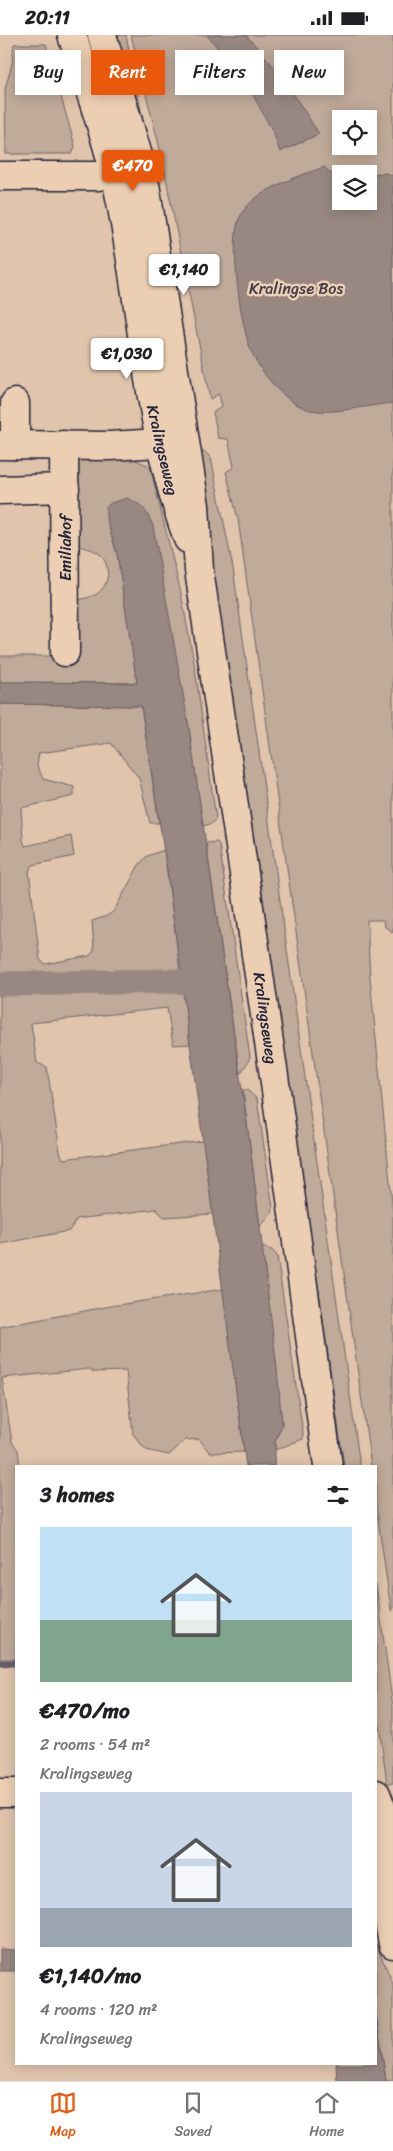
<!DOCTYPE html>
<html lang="en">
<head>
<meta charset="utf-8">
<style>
	body { margin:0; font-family:Sriracha,sans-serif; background:#f6f6f6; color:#202124; height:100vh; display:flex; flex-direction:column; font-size:19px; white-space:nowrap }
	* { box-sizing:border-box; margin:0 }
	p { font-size:16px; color:#757577 }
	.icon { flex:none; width:28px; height:28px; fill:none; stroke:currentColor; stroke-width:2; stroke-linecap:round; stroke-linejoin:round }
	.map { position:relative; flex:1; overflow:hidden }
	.sheet { position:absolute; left:15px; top:1430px; width:362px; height:600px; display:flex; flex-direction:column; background:#fff; border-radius:0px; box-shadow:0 2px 12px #0003 }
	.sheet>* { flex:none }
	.guide { position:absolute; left:15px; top:15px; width:364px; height:45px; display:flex; gap:10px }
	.fabs { position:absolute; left:332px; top:75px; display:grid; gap:10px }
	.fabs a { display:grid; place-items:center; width:45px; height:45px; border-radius:0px; background:#fff; box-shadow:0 2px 12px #0003; font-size:25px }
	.price { position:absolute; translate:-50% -42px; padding:0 11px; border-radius:5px; background:#fff; color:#222; font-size:16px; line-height:32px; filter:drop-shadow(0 1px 2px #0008) }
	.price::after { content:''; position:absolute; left:50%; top:30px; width:15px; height:11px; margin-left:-8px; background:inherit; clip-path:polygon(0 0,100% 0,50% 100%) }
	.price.on { background:#ea580c; color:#fff }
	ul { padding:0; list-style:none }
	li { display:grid; align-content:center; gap:10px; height:265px; padding:0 25px }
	li span { display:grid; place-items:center; height:155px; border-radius:0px; color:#555 }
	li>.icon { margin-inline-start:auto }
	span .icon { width:90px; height:90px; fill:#fffc; stroke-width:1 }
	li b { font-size:21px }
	h2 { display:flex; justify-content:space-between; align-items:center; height:60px; padding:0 25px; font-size:21px }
	.pill { padding:0 18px; border-radius:0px; background:#fff; box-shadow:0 2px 12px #0003; font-size:18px; line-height:45px }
	.pill.on { background:#ea580c; color:#fff }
	.status { display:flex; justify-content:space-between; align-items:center; height:35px; padding:0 25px; background:#fff; direction:ltr }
	.status svg { height:14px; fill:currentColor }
	.tabs { display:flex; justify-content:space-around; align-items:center; height:70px; border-top:1px solid #e0e0e0; background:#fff; font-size:14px; color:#757577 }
	.tabs a { display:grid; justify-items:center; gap:2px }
	.tabs .on { color:#ea580c }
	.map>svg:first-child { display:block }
</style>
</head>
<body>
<div class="status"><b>20:11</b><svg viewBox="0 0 49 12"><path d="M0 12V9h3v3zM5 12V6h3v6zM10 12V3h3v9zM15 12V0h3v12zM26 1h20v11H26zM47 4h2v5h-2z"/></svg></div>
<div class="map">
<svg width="393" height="2046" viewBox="0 0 393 2046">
	<rect width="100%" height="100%" fill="#e0c4ac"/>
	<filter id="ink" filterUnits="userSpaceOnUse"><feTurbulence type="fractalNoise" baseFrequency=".02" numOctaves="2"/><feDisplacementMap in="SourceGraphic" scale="10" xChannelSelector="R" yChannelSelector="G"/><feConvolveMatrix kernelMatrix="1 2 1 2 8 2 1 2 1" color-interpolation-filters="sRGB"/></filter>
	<g filter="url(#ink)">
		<g fill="#c0aa99" stroke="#71666a" fill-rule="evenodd">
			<path d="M108,0H126L148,110Z"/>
			<path d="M131,0H393V897L385,892L383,885H367L370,943L393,1178V1576L391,1575L376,1470V1431H371L238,484L226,437L234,432L228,404L218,403L213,377L222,372L219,359L210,364L161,118ZM341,84H369V111H341ZM341,139H369V166H341Z"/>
			<path d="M14,9H46L75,111L72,119H6L5,54L12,29Z"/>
			<path d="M195,416L205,417L211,423L233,533L360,1431H344L259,839L194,418Z"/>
			<path d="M75,423H131L150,431L181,558L195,633L216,784L211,789L203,791L188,687L106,482L117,519L137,648L0,647V621H58L75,566C83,563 91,563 98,558C111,549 111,527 97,517C91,513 82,513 75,509Z"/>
			<path d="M0,669L141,671L159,788H150L139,743L111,708L39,718L37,730L43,744L74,752V761L21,773L23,805L25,811L71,801L74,821L33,830L29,836L40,925L45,929L89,921L94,916L92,886L107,881L114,876L139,830L147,821L164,815L190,1009L173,1010L167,973L31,988L37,1028L47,1032L60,1117L63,1124L203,1106L213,1179L164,1182L156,1174L77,1184L69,1196L0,1209Z"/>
			<path d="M217,807L219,809L250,1022L248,1027L240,1039L206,808Z"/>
			<path d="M243,1055H247L257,1064L273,1173L272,1178L260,1192Z"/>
			<path d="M262,1212L272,1215L277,1221L303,1398V1404L275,1415V1407L282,1390Z"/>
			<path d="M223,1254L244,1417L210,1418L199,1404L185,1405L169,1420L146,1415L133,1399L126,1336L94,1337L89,1334L2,1343L12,1407L18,1415L20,1431H16V1624H0V1292L111,1271Z"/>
			<path d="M376,1549L393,1672V1748L387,1749L376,1668Z"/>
			<path d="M376,1909L393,1949V2046H386L376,1979Z"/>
		</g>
		<g fill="#998882" stroke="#695f66">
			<path d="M207,0H246L282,41L319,99L280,117L274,99L246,47Z"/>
			<path d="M324,132L336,142H341V166H369V139L386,138L393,141V368C369,370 327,381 307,374C283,366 263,340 252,318C241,295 229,208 239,184C251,155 298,142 324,132Z"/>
			<path d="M127,463C142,469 147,476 153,491L188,687L250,1110L277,1334L282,1390L275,1407V1431H246L167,835L141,671L0,669V647L137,648L117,519L106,482V472L111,468Z"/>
			<path d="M0,1914L16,1915V1936H0Z"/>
			<path d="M376,1979L386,2046H337L336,2029H376Z"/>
		</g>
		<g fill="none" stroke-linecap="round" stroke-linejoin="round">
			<path stroke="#695f66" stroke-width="7" d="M0,1628H16"/>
			<path stroke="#998882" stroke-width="25" d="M0,949L173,946L207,948"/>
			<g stroke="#22223b" stroke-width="31">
				<g id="minor">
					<path d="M0,141H98L138,134"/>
					<path d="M0,410L109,411L160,408"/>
					<path d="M15,410V368"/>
					<path d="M64,410L65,617"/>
					<path d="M0,455L65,453"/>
					<path d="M0,1758H16"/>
				</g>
			</g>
			<g stroke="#22223b" stroke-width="31">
				<g id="major">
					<path d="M72,0C89,55 110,110 121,167C143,280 148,395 188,504"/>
					<path d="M102,0L142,134L146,155L195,471L199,535L274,1041L328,1431"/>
					<path d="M376,1759L381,1772L393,1826"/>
					<path d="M376,1814L393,1909"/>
				</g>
			</g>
			<use href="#minor" stroke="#eccfb3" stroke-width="28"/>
			<use href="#major" stroke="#eccfb3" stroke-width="28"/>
		</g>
	</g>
	<g text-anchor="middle" stroke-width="5" stroke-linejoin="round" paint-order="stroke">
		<g font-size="16" fill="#423d4e" stroke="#eccfb3">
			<text x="296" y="259">Kralingse Bos</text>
		</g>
		<g font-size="16" fill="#22223b" stroke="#eccfb3">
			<text transform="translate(163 415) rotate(77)" y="6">Kralingseweg</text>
			<text transform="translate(65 513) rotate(-90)" y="6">Emiliahof</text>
			<text transform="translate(266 983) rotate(82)" y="6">Kralingseweg</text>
		</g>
	</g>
</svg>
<div class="fabs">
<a><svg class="icon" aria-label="locate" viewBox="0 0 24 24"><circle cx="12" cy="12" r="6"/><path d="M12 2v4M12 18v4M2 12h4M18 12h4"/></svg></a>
<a><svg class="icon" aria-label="layers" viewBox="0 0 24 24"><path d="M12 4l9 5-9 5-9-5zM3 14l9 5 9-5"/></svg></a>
</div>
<b class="price on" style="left:133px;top:157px">€470</b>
<b class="price" style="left:184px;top:261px">€1,140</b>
<b class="price" style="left:127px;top:345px">€1,030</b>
<div class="guide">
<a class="pill">Buy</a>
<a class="pill on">Rent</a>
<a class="pill">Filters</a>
<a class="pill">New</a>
</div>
<section class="sheet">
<h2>3 homes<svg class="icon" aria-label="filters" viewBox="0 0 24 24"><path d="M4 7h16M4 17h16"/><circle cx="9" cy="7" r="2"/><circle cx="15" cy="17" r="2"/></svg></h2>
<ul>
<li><span style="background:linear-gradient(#bfe0f5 60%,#7fa58c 0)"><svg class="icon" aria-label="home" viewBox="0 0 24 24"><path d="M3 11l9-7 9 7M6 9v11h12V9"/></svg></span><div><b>€470/mo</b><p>2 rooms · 54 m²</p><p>Kralingseweg</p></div></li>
<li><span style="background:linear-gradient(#c9d6e8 75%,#9aa5b1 0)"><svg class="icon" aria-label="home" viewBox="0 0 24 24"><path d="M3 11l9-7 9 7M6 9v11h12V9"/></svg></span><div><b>€1,140/mo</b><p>4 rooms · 120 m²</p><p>Kralingseweg</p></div></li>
</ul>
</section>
</div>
<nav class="tabs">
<a class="on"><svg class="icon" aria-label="map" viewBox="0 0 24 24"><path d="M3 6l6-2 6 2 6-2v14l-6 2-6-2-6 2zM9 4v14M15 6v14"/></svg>Map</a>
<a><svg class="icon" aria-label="saved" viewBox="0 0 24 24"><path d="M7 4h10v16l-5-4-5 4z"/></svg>Saved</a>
<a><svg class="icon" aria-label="home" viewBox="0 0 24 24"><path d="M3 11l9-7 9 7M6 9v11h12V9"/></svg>Home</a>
</nav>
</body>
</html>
